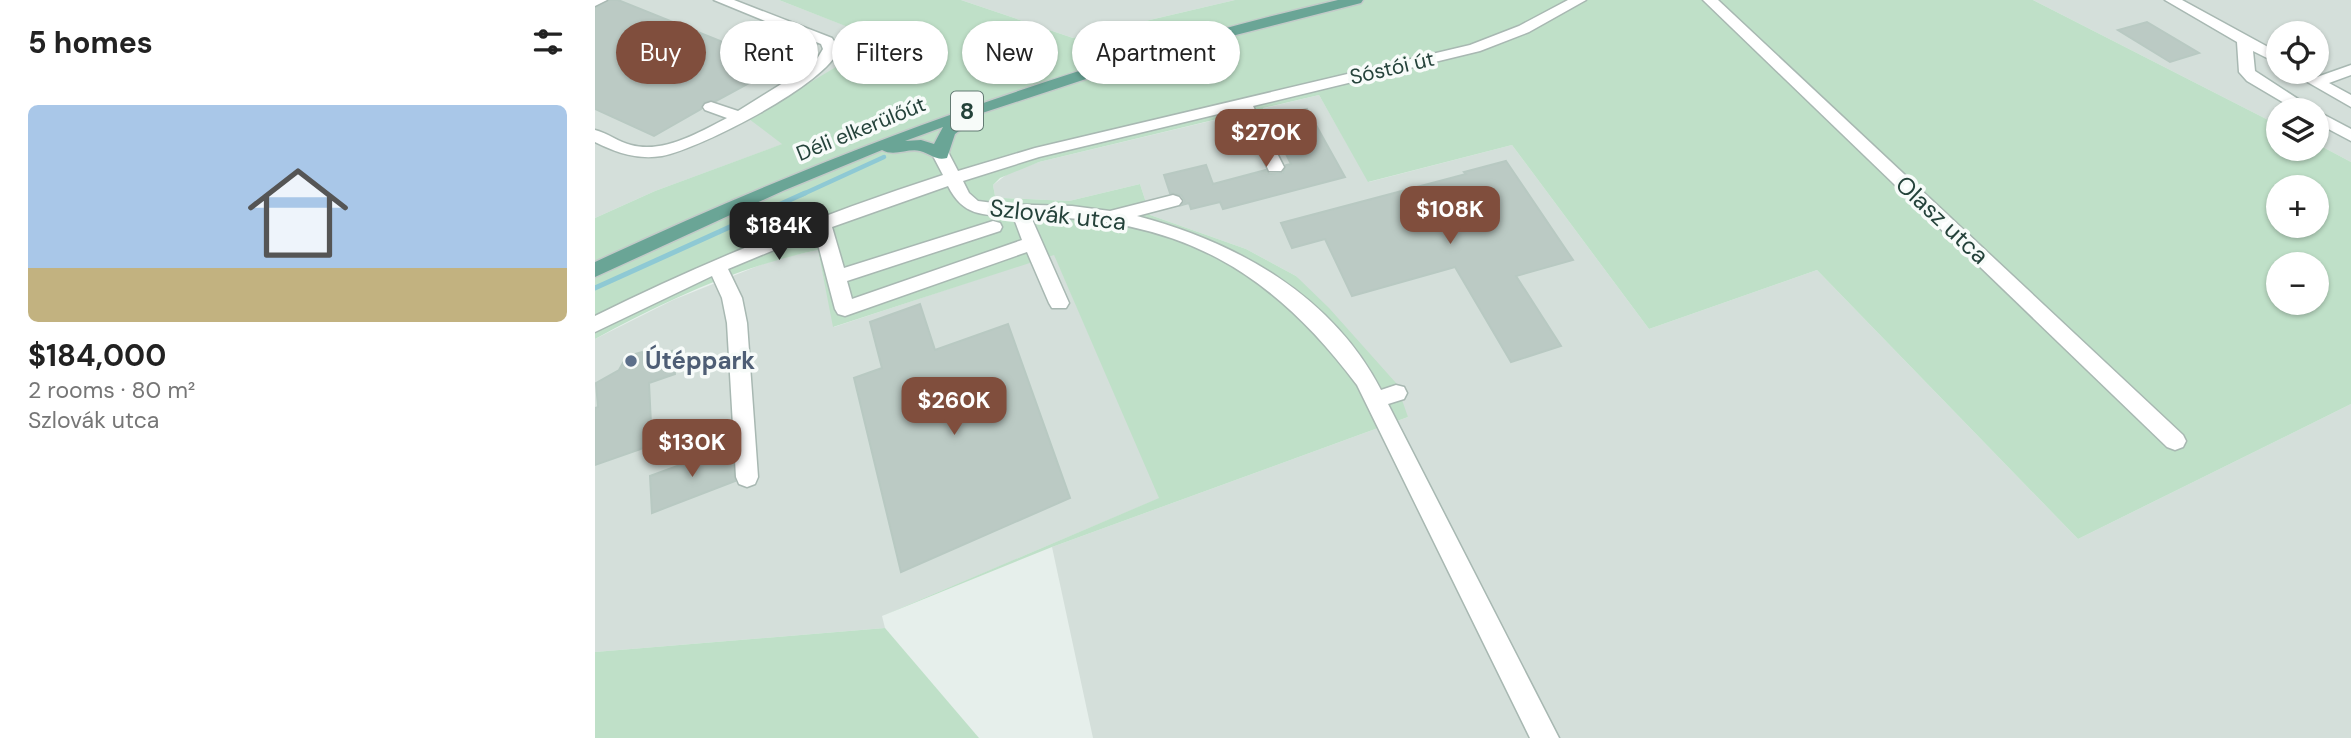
<!DOCTYPE html>
<html lang="en">
<head>
<meta charset="utf-8">
<style>
	body { margin:0; font-family:"DM Sans",sans-serif; background:#f6f6f6; color:#222; height:100vh; display:flex; flex-direction:column; font-size:26px; white-space:nowrap }
	* { box-sizing:border-box; margin:0 }
	p { font-size:23px; color:#767676 }
	.icon { flex:none; width:38px; height:38px; fill:none; stroke:currentColor; stroke-width:2; stroke-linecap:round; stroke-linejoin:round }
	.map { position:relative; flex:1; overflow:hidden }
	.panel { display:flex; flex-direction:column; background:#fff; width:595px }
	.panel>* { flex:none }
	.top-card { position:absolute; left:21px; top:21px; width:665px; height:63px; display:flex; gap:14px }
	.buttons { position:absolute; left:1671px; top:21px; display:grid; gap:14px }
	.buttons a { display:grid; place-items:center; width:63px; height:63px; border-radius:50%; background:#fff; box-shadow:0 2px 5px #0004; font-size:35px }
	.price { position:absolute; translate:-50% -60px; padding:0 16px; border-radius:14px; background:#804e3d; color:#fff; font-size:23px; line-height:46px; filter:drop-shadow(0 2px 4px #0008) }
	.price::after { content:''; position:absolute; left:50%; top:42px; width:21px; height:16px; margin-left:-10px; background:inherit; clip-path:polygon(0 0,100% 0,50% 100%) }
	.price.active { background:#222; color:#fff }
	ul { padding:0; list-style:none }
	li { display:grid; align-content:center; gap:14px; height:371px; padding:0 28px }
	li span { display:grid; place-items:center; height:217px; border-radius:10px; color:#555 }
	li>.icon { margin-inline-start:auto }
	span .icon { width:126px; height:126px; fill:#fffc; stroke-width:1 }
	li b { font-size:30px }
	h2 { display:flex; justify-content:space-between; align-items:center; height:84px; padding:0 28px; font-size:30px }
	.chip { padding:0 24px; border-radius:32px; background:#fff; box-shadow:0 2px 5px #0004; font-size:24px; line-height:63px }
	.chip.active { background:#804e3d; color:#fff }
	main { display:flex; flex:1; min-height:0 }
	.map>svg:first-child { display:block }
</style>
</head>
<body>
<main>
<section class="panel">
<h2>5 homes<svg class="icon" aria-label="filters" viewBox="0 0 24 24"><path d="M4 7h16M4 17h16"/><circle cx="9" cy="7" r="2"/><circle cx="15" cy="17" r="2"/></svg></h2>
<ul>
<li><span style="background:linear-gradient(#a9c7e8 75%,#c2b280 0)"><svg class="icon" aria-label="home" viewBox="0 0 24 24"><path d="M3 11l9-7 9 7M6 9v11h12V9"/></svg></span><div><b>$184,000</b><p>2 rooms · 80 m²</p><p>Szlovák utca</p></div></li>
</ul>
</section>
<div class="map">
<svg width="1756" height="738" viewBox="0 0 1756 738">
	<rect width="100%" height="100%" fill="#e6efeb"/>
	<g fill="#d4dfda" fill-rule="evenodd">
		<path d="M0,0H184L287,40L155,119L188,144L60,191L0,218Z"/>
		<path d="M366,0H640L478,38Z"/>
		<path d="M1438,0H1756V162L1722,144V110H1684L1683,125ZM1684,33H1722V72H1684Z"/>
		<path d="M724,95L774,182L917,145L1054,329L1222,270L1483,539L1756,404V738H498L457,547L813,417L701,276L651,249L555,215L545,184L474,201L408,198L400,196L398,185L415,172L444,162Z"/>
		<path d="M223,250L239,327L459,254L565,498L287,616L290,628L0,652V339L78,300L180,259Z"/>
	</g>
	<g fill="#bfe0c8" fill-rule="evenodd">
		<path d="M184,0H366L478,38L640,0H1438L1683,125L1684,149H1722V144L1756,162V404L1483,539L1222,270L1054,329L917,145L773,182L724,95L668,108L669,112L637,119L635,116L444,162L405,178L398,185L400,196L408,198L474,201L545,184L555,215L651,249L701,276L734,308L801,383L813,417L457,547L287,616L564,498L459,255L238,327L223,250C145,266 70,301 0,339V218L60,191L187,144L154,119L286,40ZM1684,187H1722V226H1684ZM1684,264H1722V303H1684Z"/>
		<path d="M290,628L384,738H0V652Z"/>
	</g>
	<g fill="none" stroke-linecap="round" stroke-linejoin="round">
		<path stroke="#8ec9d4" stroke-width="4.5" d="M206,195L289,157"/>
		<path stroke="#8ec9d4" stroke-width="5" d="M0,288L210,193"/>
	</g>
	<g fill="#bbcac4" stroke="#b8c9c2" stroke-width="2">
		<path d="M14,0H23L155,53L192,33L221,45L181,67L168,68L165,72L167,76L121,101L109,102L106,109L59,136L0,109V8Z"/>
		<path d="M1552,22L1604,53L1575,62L1523,30Z"/>
		<path d="M712,109L750,177L628,209L625,202L596,209L594,203L587,205L590,201L586,195L575,193L569,175L611,165L618,184L671,170L674,174L688,173L691,165L696,164L673,118Z"/>
		<path d="M911,161L978,260L921,276L966,346L916,362L860,267L757,296L730,239L697,248L686,223L871,174L869,172Z"/>
		<path d="M325,304L340,350L413,324L475,498L306,572L259,378L287,368L275,322Z"/>
		<path d="M77,351L80,374L54,383L57,445L0,465V408L3,407L1,383L24,370L29,361L37,355L47,352L61,357Z"/>
		<path d="M137,446L140,481L57,513L55,476Z"/>
	</g>
	<g fill="none" stroke-linecap="round" stroke-linejoin="round">
		<g stroke="#a8b8b2" stroke-width="3">
			<g id="minor">
				<path d="M0,0H12L0,6Z"/>
				<path d="M119,0H139L237,38L244,49C232,84 104,149 67,156C43,160 22,153 0,142V130C13,133 23,142 36,145C68,154 105,132 132,118L110,110L108,107L110,104L116,102L143,111L188,83L167,73L169,70L175,68L199,76L219,64L228,49L226,44Z"/>
				<path d="M973,0H991L934,32L885,51L658,106L689,167L686,171H674L644,109L444,157L368,181L374,193L383,201L406,204L477,206L515,211L578,195L584,197L587,201L584,205L542,216C641,242 737,295 786,390L801,385L809,387L812,393L809,399L793,404L964,738H935L762,385C675,269 583,217 436,217L474,303L471,308H457L454,303L432,252L250,316L243,314L240,309L220,233L133,269L147,298L152,323L163,477L160,484L152,487L144,484L141,477L132,323L127,298L117,276L0,332V316C112,260 228,214 348,175L337,154L340,150H352L363,171L440,148L875,45L924,26ZM353,186C368,216 387,215 418,216L427,240L257,299L252,281L405,231L407,227L405,223L398,221L249,268L237,227Z"/>
				<path d="M1108,0H1123L1588,435L1591,441L1588,447L1580,450L1572,447Z"/>
				<path d="M1570,0H1587L1684,53V64L1658,51L1660,71L1720,110H1701L1652,81L1644,72L1642,42Z"/>
				<path d="M1756,65V75L1734,83L1756,95V107L1695,72H1714L1722,77Z"/>
				<path d="M1722,111L1756,129V141L1722,123Z"/>
			</g>
		</g>
		<g stroke="#c2cac8" stroke-width="3">
			<path id="major" d="M743,0H768L766,3L570,53L378,116L377,121L360,134L352,158C341,161 336,154 325,151C313,148 299,157 287,150L190,190L0,277V262C242,149 482,61 743,0ZM348,127L339,144L326,140L310,141Z"/>
		</g>
		<use href="#minor" fill="#fff" fill-rule="evenodd"/>
		<use href="#major" fill="#6aa596" fill-rule="evenodd"/>
	</g>
	<circle fill="#5c6f8a" stroke="#f7fbf9" stroke-width="2.5" cx="36" cy="361" r="7"/>
	<g text-anchor="middle" stroke-width="7" stroke-linejoin="round" paint-order="stroke">
		<g font-size="21" fill="#24423a" stroke="#f7fbf9">
			<text transform="translate(797 68) rotate(-13)" y="7">Sóstói út</text>
			<text transform="translate(266 129) rotate(-22)" y="7">Déli elkerülőút</text>
		</g>
		<rect fill="#f7fbf9" stroke="#637a73" stroke-width="2" x="356" y="91.5" width="32" height="39" rx="5"/>
		<g font-size="23" font-weight="bold" fill="#24423a">
			<text x="372" y="119">8</text>
		</g>
		<g font-size="24" fill="#24423a" stroke="#f7fbf9">
			<text transform="translate(463 215) rotate(6)" y="8">Szlovák utca</text>
			<text transform="translate(1347 220) rotate(43)" y="8">Olasz utca</text>
		</g>
		<g font-size="24" font-weight="bold" fill="#4e5e75" stroke="#f7fbf9" text-anchor="start">
			<text x="50" y="369">Útéppark</text>
		</g>
	</g>
</svg>
<div class="buttons">
<a><svg class="icon" aria-label="locate" viewBox="0 0 24 24"><circle cx="12" cy="12" r="6"/><path d="M12 2v4M12 18v4M2 12h4M18 12h4"/></svg></a>
<a><svg class="icon" aria-label="layers" viewBox="0 0 24 24"><path d="M12 4l9 5-9 5-9-5zM3 14l9 5 9-5"/></svg></a>
<a>+</a>
<a>−</a>
</div>
<b class="price" style="left:671px;top:169px">$270K</b>
<b class="price" style="left:855px;top:246px">$108K</b>
<b class="price active" style="left:184px;top:262px">$184K</b>
<b class="price" style="left:359px;top:437px">$260K</b>
<b class="price" style="left:97px;top:479px">$130K</b>
<div class="top-card">
<a class="chip active">Buy</a>
<a class="chip">Rent</a>
<a class="chip">Filters</a>
<a class="chip">New</a>
<a class="chip">Apartment</a>
</div>
</div>
</main>
</body>
</html>
